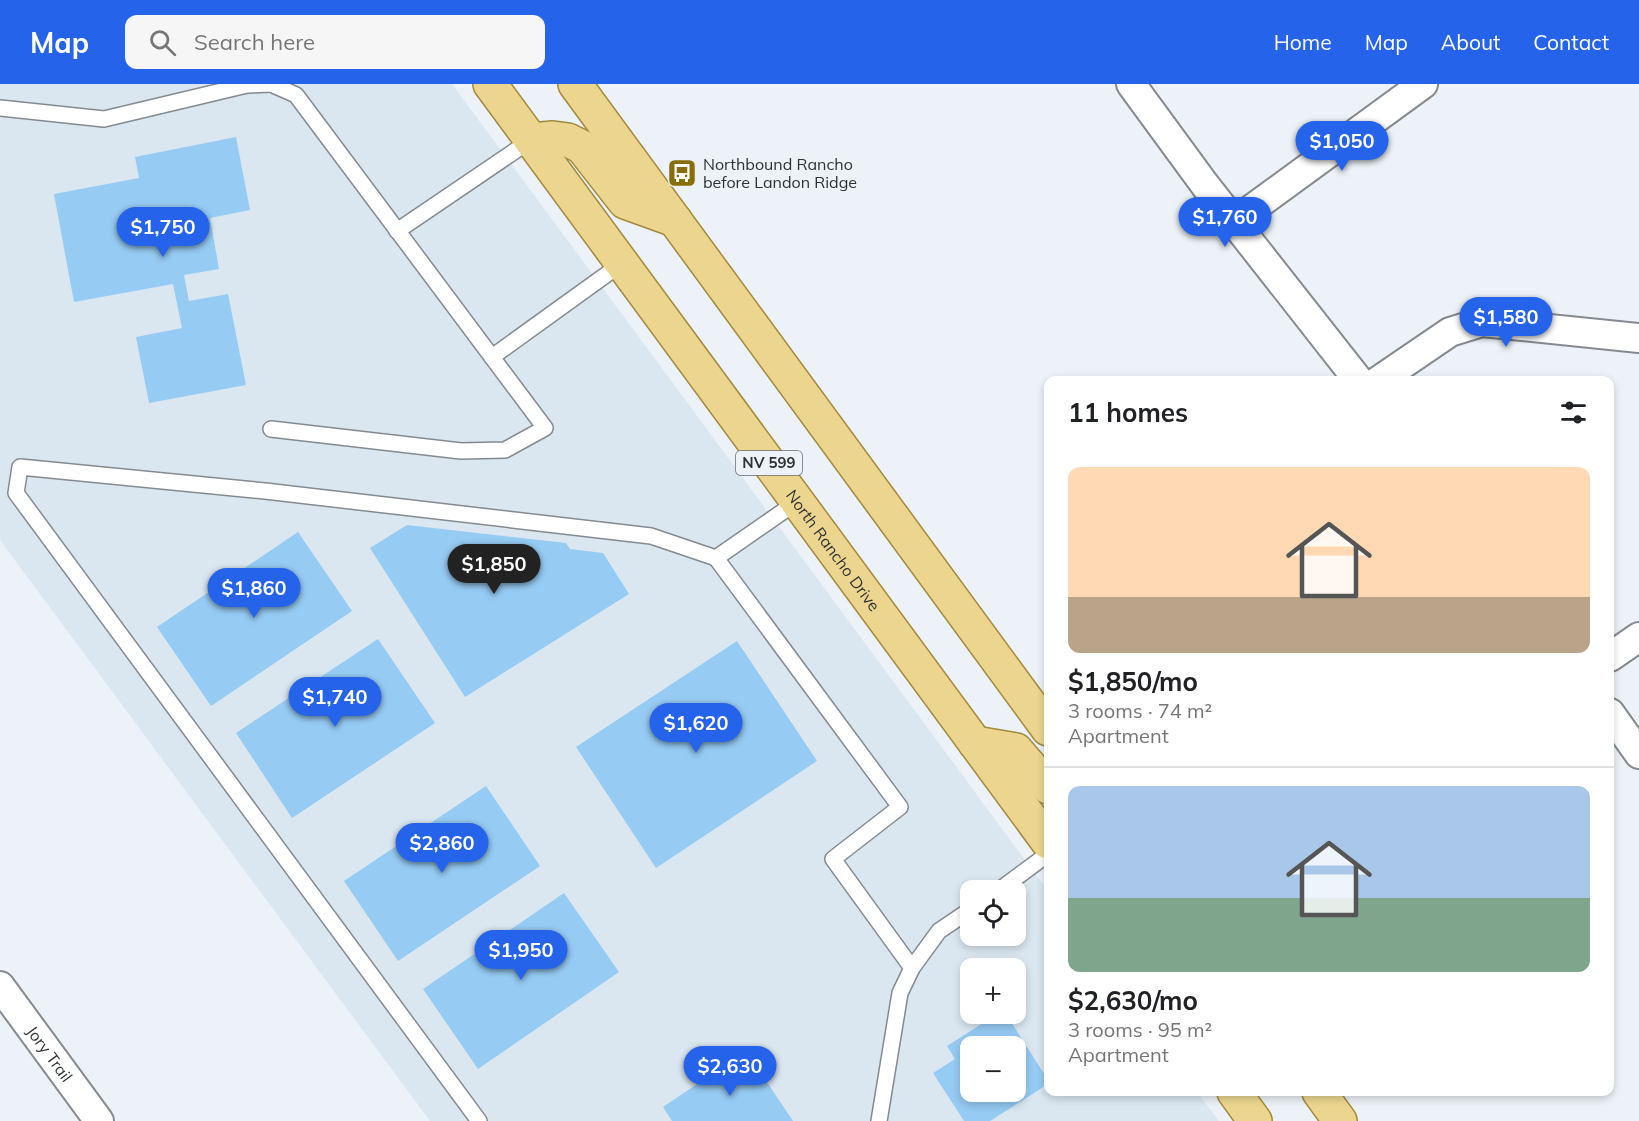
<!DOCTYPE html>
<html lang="en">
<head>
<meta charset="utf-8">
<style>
	body { margin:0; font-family:Mulish,sans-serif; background:#f6f6f6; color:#202124; height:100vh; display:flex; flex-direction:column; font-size:22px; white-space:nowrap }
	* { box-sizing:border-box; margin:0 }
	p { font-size:20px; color:#757577 }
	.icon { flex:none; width:33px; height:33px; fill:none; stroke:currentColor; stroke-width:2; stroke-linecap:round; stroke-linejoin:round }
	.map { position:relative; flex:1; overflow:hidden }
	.panel { position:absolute; left:1044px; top:292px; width:570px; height:720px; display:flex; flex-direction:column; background:#fff; border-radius:12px; box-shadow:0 3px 9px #0003 }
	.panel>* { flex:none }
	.controls { position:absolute; left:960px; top:796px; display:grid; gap:12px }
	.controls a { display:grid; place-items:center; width:66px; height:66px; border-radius:12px; background:#fff; box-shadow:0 3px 9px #0003; font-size:30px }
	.price { position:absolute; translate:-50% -51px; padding:0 14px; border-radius:21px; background:#2563eb; color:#fff; font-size:20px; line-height:39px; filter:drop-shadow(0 2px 3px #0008) }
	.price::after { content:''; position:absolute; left:50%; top:36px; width:18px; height:14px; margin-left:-9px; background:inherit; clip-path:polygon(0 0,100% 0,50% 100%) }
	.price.selected { background:#222; color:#fff }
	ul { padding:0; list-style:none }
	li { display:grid; align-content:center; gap:12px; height:318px; padding:0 24px }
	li+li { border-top:2px solid #e0e0e0 }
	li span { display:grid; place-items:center; height:186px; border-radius:12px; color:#555 }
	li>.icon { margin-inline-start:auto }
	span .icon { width:108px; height:108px; fill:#fffc; stroke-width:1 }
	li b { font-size:26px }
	h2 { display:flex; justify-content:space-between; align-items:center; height:72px; padding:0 24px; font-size:26px }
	header { display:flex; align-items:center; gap:36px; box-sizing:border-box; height:84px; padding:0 30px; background:#2563eb; color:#fff }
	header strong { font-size:28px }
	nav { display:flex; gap:33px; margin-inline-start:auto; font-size:21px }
	.search { width:420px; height:54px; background:#f6f6f6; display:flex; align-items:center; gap:15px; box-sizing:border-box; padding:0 21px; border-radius:12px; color:#757577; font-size:22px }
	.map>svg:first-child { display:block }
</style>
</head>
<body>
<header>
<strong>Map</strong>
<div class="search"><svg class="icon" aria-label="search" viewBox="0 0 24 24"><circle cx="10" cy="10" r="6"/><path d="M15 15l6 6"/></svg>Search here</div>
<nav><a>Home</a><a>Map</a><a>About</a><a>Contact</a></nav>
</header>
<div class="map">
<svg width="1639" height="1037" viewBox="0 0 1639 1037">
	<rect width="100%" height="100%" fill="#ecf2f7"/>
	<path fill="#dae7f1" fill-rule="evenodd" d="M0,0H452L1048,807V1008H1197L1219,1037H430L0,456ZM970,807H1016V852H970ZM970,885H1016V930H970ZM970,963H1016V1008H970Z"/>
	<g fill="#96cbf3" fill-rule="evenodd">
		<path d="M236,53L250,126L210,134L219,185L184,191L189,217L228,210L246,301L149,319L136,253L182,244L173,200L74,218L54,110L139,94L135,73Z"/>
		<path d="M407,441L566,459L570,465L603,469L629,510L465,613L370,464Z"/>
		<path d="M298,448L352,527L211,622L157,543Z"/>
		<path d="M378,555L435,639L292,734L236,649Z"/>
		<path d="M737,557L817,677L656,784L576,663Z"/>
		<path d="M486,702L540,782L398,877L344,797Z"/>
		<path d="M564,809L619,888L478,985L423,905Z"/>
		<path d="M997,930H1006L1048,996V1000L990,1037H964L933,989L955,975L947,962ZM970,963H1016V1008H970Z"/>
		<path d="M746,967L793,1037H672L663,1023Z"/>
	</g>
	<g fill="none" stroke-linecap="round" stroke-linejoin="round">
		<g stroke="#848a8f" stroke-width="18">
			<g id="lane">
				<path d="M0,24L104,35L247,1L271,0L296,11L545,344L505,366L461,367L271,345"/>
				<path d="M397,147L531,56"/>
				<path d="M492,273L621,180"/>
				<path d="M716,474L900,723L833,775L912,884"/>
				<path d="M998,807L1048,770"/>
				<path d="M479,1037L16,409L20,383L265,407L651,452L716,474L798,417"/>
				<path d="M879,1037L900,909L912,884L939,847L970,826"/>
			</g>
		</g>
		<g stroke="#848a8f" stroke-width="32">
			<g id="street">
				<path d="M1131,0L1205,101L1359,297"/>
				<path d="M1234,138L1423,0"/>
				<path d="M1378,297L1450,248L1482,238L1639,254"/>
				<path d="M1610,573L1639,553"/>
				<path d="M1610,629L1639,670"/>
				<path id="s1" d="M0,902L99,1037"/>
			</g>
		</g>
		<g stroke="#a18a3e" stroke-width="36">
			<g id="primary">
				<path id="s2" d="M490,0L1048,758"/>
				<path d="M575,0L1048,645"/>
				<path d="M531,56L553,54L568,56L582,63L625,118L675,136"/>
				<path d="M975,659L1016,666L1048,703"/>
				<path d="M1234,1008L1255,1037"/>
				<path d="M1319,1008L1340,1037"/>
			</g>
		</g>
		<use href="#lane" stroke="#fff" stroke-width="15"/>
		<use href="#street" stroke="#fff" stroke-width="28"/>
		<use href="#primary" stroke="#ecd68f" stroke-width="33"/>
	</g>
	<defs>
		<g id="bus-square" transform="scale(1.5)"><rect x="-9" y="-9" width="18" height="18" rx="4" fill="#886d0b" stroke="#ecf2f7"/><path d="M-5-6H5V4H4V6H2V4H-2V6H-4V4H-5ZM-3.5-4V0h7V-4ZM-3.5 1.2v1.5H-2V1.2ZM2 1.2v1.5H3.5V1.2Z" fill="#fff"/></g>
	</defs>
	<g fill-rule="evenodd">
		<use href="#bus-square" x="682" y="89"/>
	</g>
	<g text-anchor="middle" stroke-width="6" stroke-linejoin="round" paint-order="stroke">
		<rect fill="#ecf2f7" stroke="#686c6e" stroke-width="1.5" x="736" y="367" width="66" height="24" rx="4.5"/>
		<g font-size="15" font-weight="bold" fill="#2f3234">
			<text x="769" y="384">NV 599</text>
		</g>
		<g font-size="16" fill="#2f3234" stroke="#ecf2f7" text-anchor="start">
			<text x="703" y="86">Northbound Rancho<tspan x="703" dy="18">before Landon Ridge</tspan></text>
		</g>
		<g font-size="16" fill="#2f3234" stroke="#ecf2f7">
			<text dy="6" stroke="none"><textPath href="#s2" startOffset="579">North Rancho Drive</textPath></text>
			<text dy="6" stroke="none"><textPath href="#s1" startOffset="84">Jory Trail</textPath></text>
		</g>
	</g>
</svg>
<div class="controls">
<a><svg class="icon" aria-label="locate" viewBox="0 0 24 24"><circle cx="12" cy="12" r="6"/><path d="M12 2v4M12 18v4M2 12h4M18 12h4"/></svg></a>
<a>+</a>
<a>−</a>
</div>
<b class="price" style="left:1342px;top:88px">$1,050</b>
<b class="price" style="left:1225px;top:164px">$1,760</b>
<b class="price" style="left:163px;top:174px">$1,750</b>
<b class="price" style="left:1506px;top:264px">$1,580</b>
<b class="price selected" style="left:494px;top:511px">$1,850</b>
<b class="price" style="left:254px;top:535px">$1,860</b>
<b class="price" style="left:335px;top:644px">$1,740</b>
<b class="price" style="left:696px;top:670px">$1,620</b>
<b class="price" style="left:442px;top:790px">$2,860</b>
<b class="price" style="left:521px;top:897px">$1,950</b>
<b class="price" style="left:730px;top:1013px">$2,630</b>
<section class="panel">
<h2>11 homes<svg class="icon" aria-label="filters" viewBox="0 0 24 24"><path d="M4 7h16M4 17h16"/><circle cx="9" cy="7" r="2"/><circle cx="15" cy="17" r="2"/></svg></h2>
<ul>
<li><span style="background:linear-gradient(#ffd9b3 70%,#b9a48a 0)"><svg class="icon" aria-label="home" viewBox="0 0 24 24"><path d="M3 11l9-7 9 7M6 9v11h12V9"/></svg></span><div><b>$1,850/mo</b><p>3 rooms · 74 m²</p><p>Apartment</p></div></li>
<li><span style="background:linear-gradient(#a9c7e8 60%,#7fa58c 0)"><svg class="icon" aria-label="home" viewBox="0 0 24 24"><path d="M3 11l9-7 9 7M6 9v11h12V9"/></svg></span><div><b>$2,630/mo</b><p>3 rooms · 95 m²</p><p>Apartment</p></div></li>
</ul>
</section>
</div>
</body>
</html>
